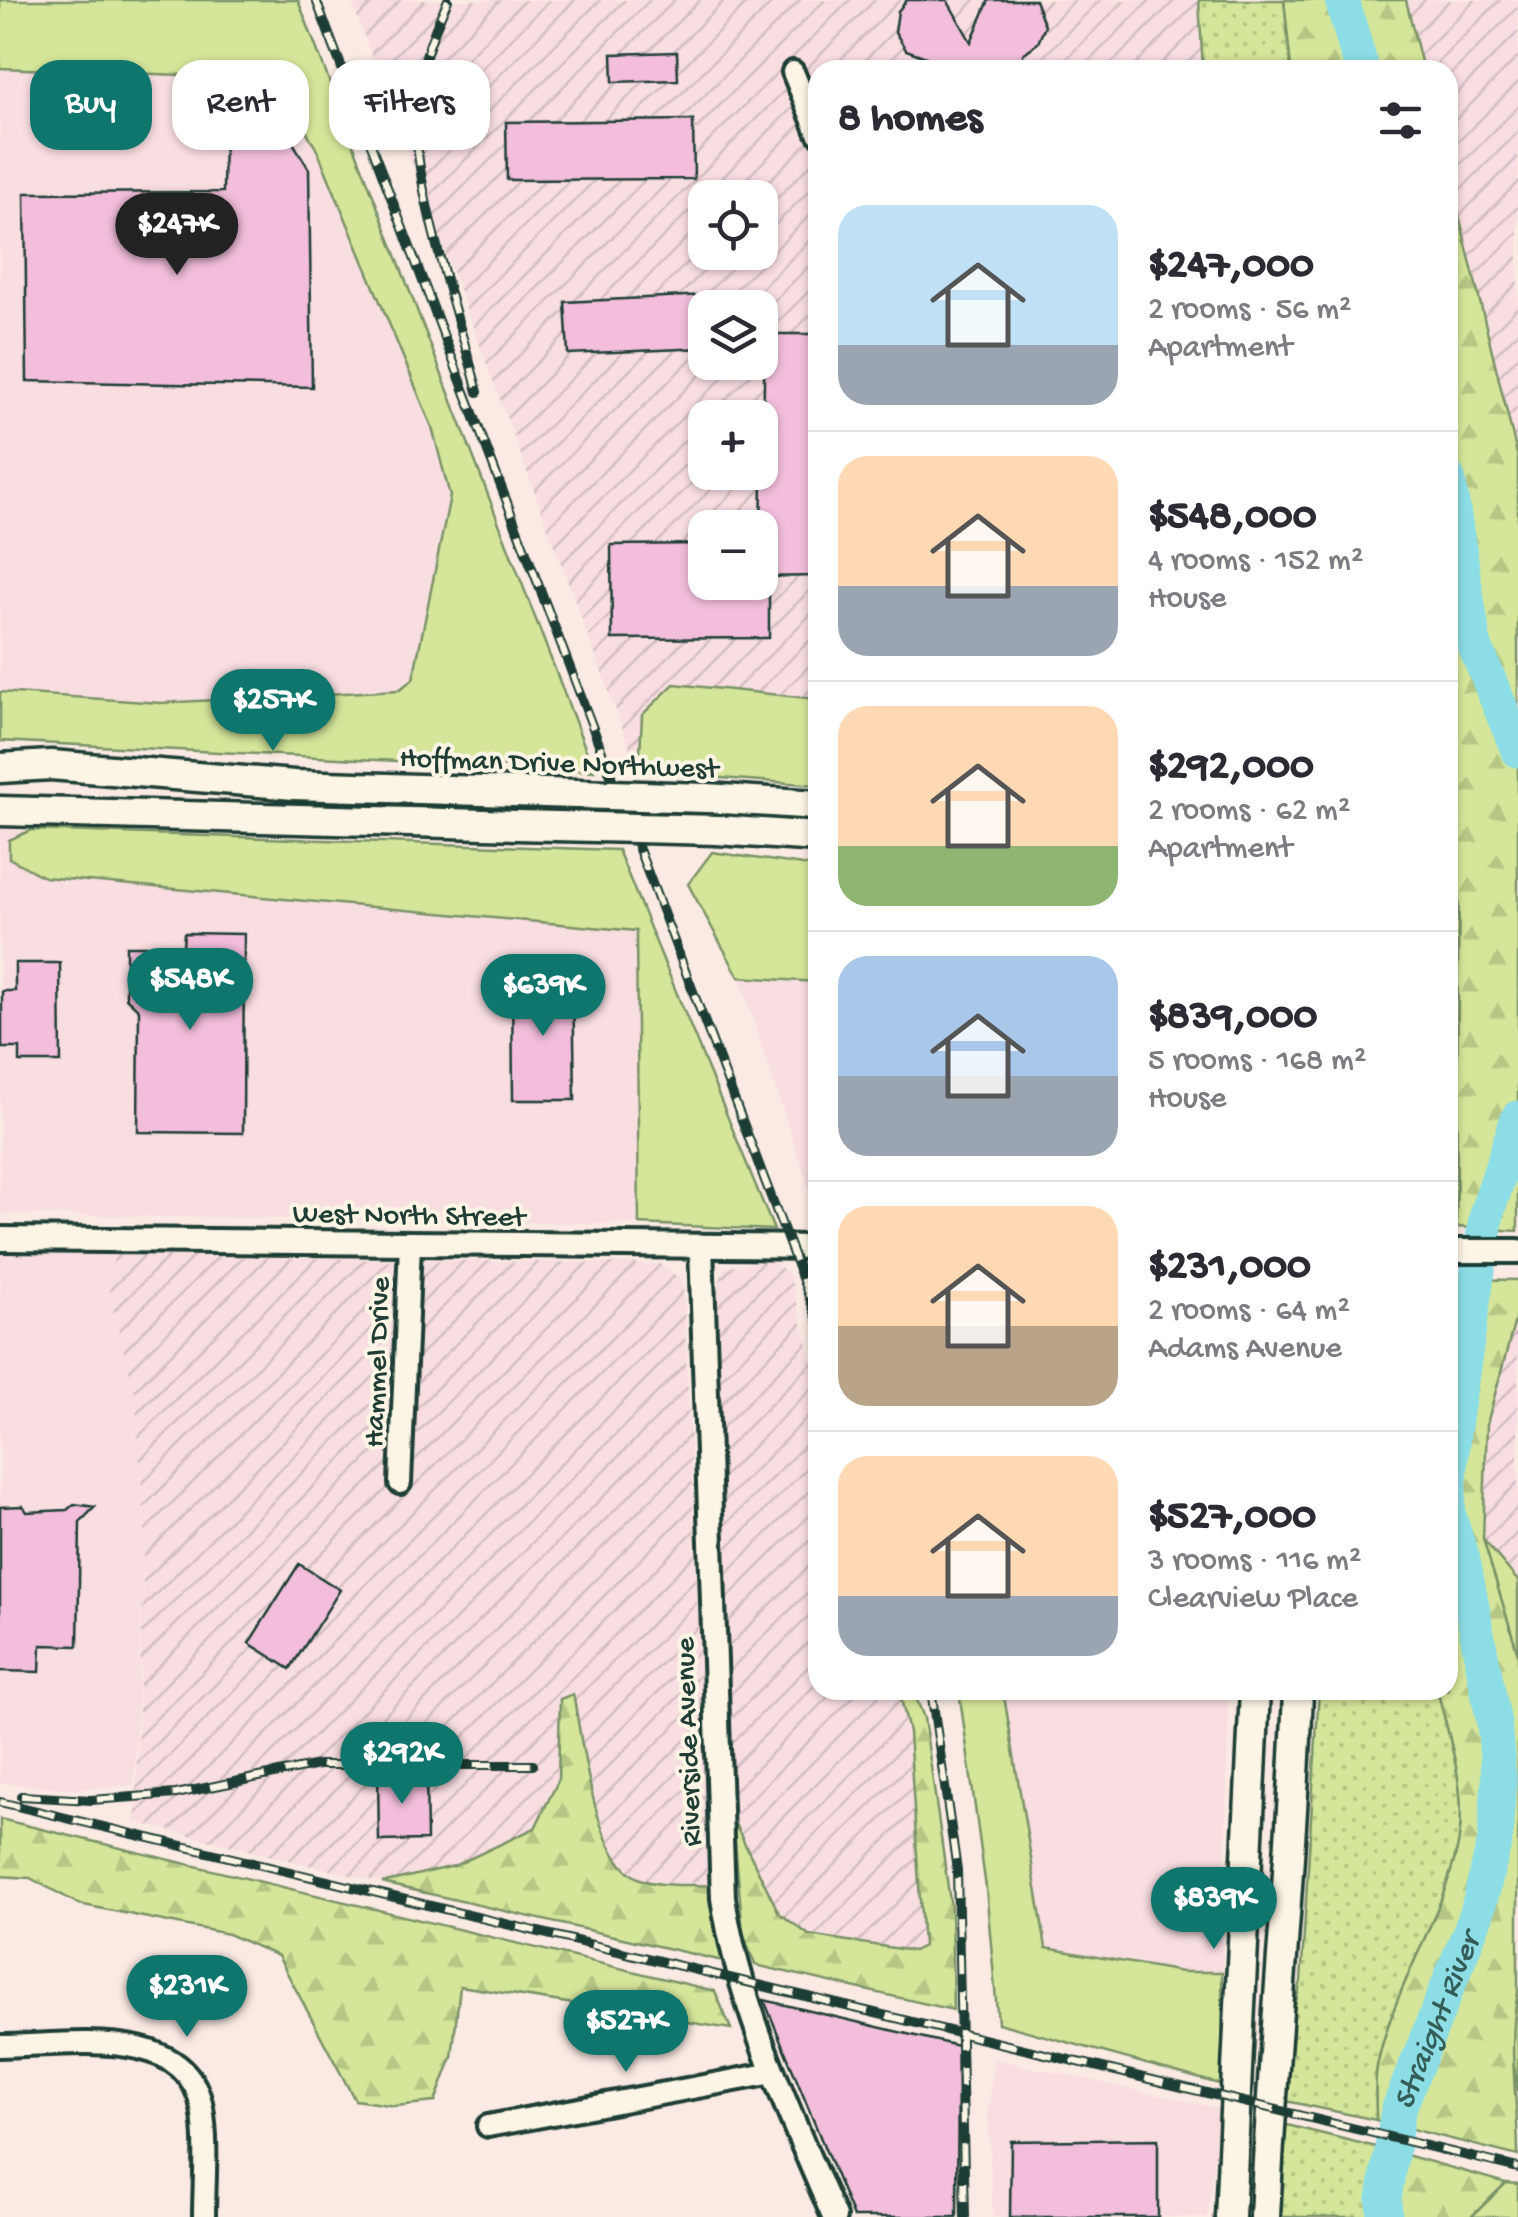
<!DOCTYPE html>
<html lang="en">
<head>
<meta charset="utf-8">
<style>
	body { margin:0; font-family:"Gochi Hand",sans-serif; background:#f7f7f7; color:#2b2b33; height:100vh; display:flex; flex-direction:column; font-size:38px; white-space:nowrap }
	* { box-sizing:border-box; margin:0 }
	p { font-size:32px; color:#7c7c81 }
	.icon { flex:none; width:55px; height:55px; fill:none; stroke:currentColor; stroke-width:2; stroke-linecap:round; stroke-linejoin:round }
	.map { position:relative; flex:1; overflow:hidden }
	.sheet { position:absolute; left:808px; top:60px; width:650px; height:1640px; display:flex; flex-direction:column; background:#fff; border-radius:30px; box-shadow:0 2px 8px #0004 }
	.sheet>* { flex:none }
	.guide { position:absolute; left:30px; top:60px; width:628px; height:90px; display:flex; gap:20px }
	.fabs { position:absolute; left:688px; top:180px; display:grid; gap:20px }
	.fabs a { display:grid; place-items:center; width:90px; height:90px; border-radius:20px; background:#fff; box-shadow:0 2px 8px #0004; font-size:50px }
	.price { position:absolute; translate:-50% -85px; padding:0 22px; border-radius:35px; background:#0f766e; color:#fff; font-size:32px; line-height:65px; filter:drop-shadow(0 2px 5px #0008) }
	.price::after { content:''; position:absolute; left:50%; top:60px; width:30px; height:22px; margin-left:-15px; background:inherit; clip-path:polygon(0 0,100% 0,50% 100%) }
	.price.active { background:#222; color:#fff }
	ul { padding:0; list-style:none }
	li { display:flex; align-items:center; gap:30px; height:250px; padding:0 30px }
	li+li { border-top:2px solid #e1e1e2 }
	li span { display:grid; place-items:center; flex:none; width:280px; height:200px; border-radius:30px; color:#555 }
	li>.icon { margin-inline-start:auto }
	span .icon { width:120px; height:120px; fill:#fffc; stroke-width:1 }
	li b { font-size:42px }
	h2 { display:flex; justify-content:space-between; align-items:center; height:120px; padding:0 30px; font-size:42px }
	.pill { padding:0 35px; border-radius:30px; background:#fff; box-shadow:0 2px 8px #0004; font-size:35px; line-height:90px }
	.pill.active { background:#0f766e; color:#fff }
	.map>svg:first-child { display:block }
</style>
</head>
<body>
<div class="map">
<svg width="1518" height="2217" viewBox="0 0 1518 2217">
	<defs>
		<pattern id="industrial-furrows" width="10" height="10" patternUnits="userSpaceOnUse" patternTransform="scale(2.5)"><rect width="10" height="10" fill="#f8dde1"/><path d="M-1 1l2-2M0 10L10 0M9 11l2-2" fill="none" stroke="#d4bfc2"/></pattern>
		<pattern id="forest-firs" width="22" height="20" patternUnits="userSpaceOnUse" patternTransform="scale(2.5)"><rect width="22" height="20" fill="#d5e69a"/><path d="M5 1l3.5 6h-7zM16 11l3.5 6h-7z" fill="#b6c685"/></pattern>
		<pattern id="park-dots" width="8" height="8" patternUnits="userSpaceOnUse" patternTransform="scale(2.5)"><rect width="8" height="8" fill="#d5e69a"/><path d="M2 2h.1M6 6h.1" fill="none" stroke="#b6c685" stroke-width="1.8" stroke-linecap="round"/></pattern>
	</defs>
	<rect width="100%" height="100%" fill="#faeae3"/>
	<filter id="ink" filterUnits="userSpaceOnUse"><feTurbulence type="fractalNoise" baseFrequency=".01" numOctaves="2"/><feDisplacementMap in="SourceGraphic" scale="20" xChannelSelector="R" yChannelSelector="G"/><feConvolveMatrix kernelMatrix="1 2 1 2 8 2 1 2 1" color-interpolation-filters="sRGB"/></filter>
	<g filter="url(#ink)">
		<g fill="#f8dde1">
			<path d="M0,68L180,75L198,100L297,114L318,152L432,427L450,496L413,679L399,690L160,703L0,692Z"/>
			<path d="M0,829L31,830L9,840V858L44,877L636,931L639,1224L0,1214Z"/>
			<path d="M739,977L817,982V1212Z"/>
			<path d="M0,1254L114,1255L109,1294L135,1394L145,1529L134,1785L77,1789L0,1783Z"/>
			<path d="M1003,1690H1229L1222,1972H1182L1046,1948Z"/>
			<path d="M994,2059L1221,2109L1207,2217H993L988,2112Z"/>
		</g>
		<g fill="url(#industrial-furrows)" fill-rule="evenodd">
			<path d="M351,0H1199L1203,70H818L817,699L674,684L642,716L639,772ZM705,198H760V252H705ZM705,308H760V362H705ZM705,418H760V472H705ZM705,528H760V582H705Z"/>
			<path d="M1406,0H1518V458L1448,170V70H1423Z"/>
			<path d="M114,1255L660,1264L683,1281L710,1886L641,1880L616,1862L590,1787L572,1695L560,1699L558,1781L535,1829L454,1866L382,1883L135,1822L145,1529L135,1394L109,1294Z"/>
			<path d="M769,1260L789,1273L817,1379L818,1690H899L908,1732L923,1920V1946L913,1951L809,1935L779,1913L733,1820L718,1289L724,1268Z"/>
			<path d="M1518,1309V1581L1483,1539L1487,1424Z"/>
		</g>
		<g fill="#d5e69a" stroke="#7a9267" stroke-width="2.5">
			<path d="M0,0H298L594,771L0,741V692L160,703L399,690L413,679L450,496L432,427L318,152L297,114L198,100L180,75L0,68Z"/>
			<path d="M674,684L817,699V785L639,772L642,715Z"/>
			<path d="M31,830L618,850L774,1230L639,1224L636,931L44,877L9,858V840Z"/>
			<path d="M712,852L817,867V982L739,977L688,884Z"/>
			<path d="M1483,1539L1518,1581V1654Z"/>
			<path d="M959,1690H1003L1046,1948L1182,1972H1222L1223,2085L998,2023L986,1888Z"/>
			<path d="M1518,1992V2093L1510,2038Z"/>
			<path d="M1506,2183L1518,2184V2217H1471Z"/>
		</g>
		<g fill="url(#forest-firs)" stroke="#7a9267" stroke-width="2.5">
			<path d="M1284,0H1406L1423,70H1291Z"/>
			<path d="M1448,170L1518,458V1231L1456,1227L1459,810L1448,778Z"/>
			<path d="M1450,1279L1518,1280V1309L1487,1424L1483,1539L1518,1654V1992C1507,2051 1518,2097 1518,2156L1376,2120C1376,2103 1374,2083 1377,2066C1392,1990 1439,1925 1457,1849C1469,1797 1450,1740 1437,1690H1448Z"/>
			<path d="M899,1690H913L924,1718L951,1908L953,2010L755,1965L743,1933L733,1820L779,1913L809,1935L913,1951L923,1946L909,1732Z"/>
			<path d="M573,1694C583,1741 593,1859 640,1879C659,1887 689,1884 710,1886L723,1961L382,1883L454,1866L535,1828L558,1781L560,1699Z"/>
			<path d="M0,1819L715,1991L731,2029L460,1986L452,2057L435,2102L395,2106L355,2100L278,1956L228,1934L79,1904L30,1878L0,1876Z"/>
			<path d="M1392,2151L1506,2183L1471,2217H1385Z"/>
		</g>
		<g fill="url(#park-dots)" stroke="#7a9267" stroke-width="2.5">
			<path d="M1199,0H1284L1291,70H1203Z"/>
			<path d="M1448,778L1459,810L1456,1227L1448,1228Z"/>
			<path d="M1319,1690H1437C1450,1740 1469,1797 1457,1849C1439,1925 1392,1990 1377,2066C1374,2083 1376,2103 1376,2120L1281,2100L1287,2039L1301,1981Z"/>
			<path d="M1279,2123L1392,2151L1385,2217H1278Z"/>
		</g>
		<g fill="none" stroke-linecap="round" stroke-linejoin="round">
			<g stroke="#8cdde6" stroke-width="35">
				<path d="M1342,0L1362,70"/>
				<path d="M1448,478L1474,644L1518,750"/>
				<path id="s1" d="M1385,2217L1384,2199L1398,2111L1477,1913L1495,1840L1499,1779L1494,1723L1464,1565L1448,1512L1453,1432L1487,1212L1518,1118"/>
			</g>
		</g>
		<g fill="#f2bedb" stroke="#1f3d34" stroke-width="2.5">
			<path d="M907,0H947L971,42L989,0H1035L1045,26L1038,43L1023,54V70H927L926,57L906,50L895,32L898,11Z"/>
			<path d="M677,52L678,80L613,82L612,54Z"/>
			<path d="M693,120L694,179L507,180L506,122Z"/>
			<path d="M224,131H286L309,169L312,387L27,381L25,193L223,192Z"/>
			<path d="M705,295V348L568,354L565,302Z"/>
			<path d="M765,334H818V576L760,577Z"/>
			<path d="M705,544V582H769V638L612,639L611,545Z"/>
			<path d="M184,933L244,934L243,1133L138,1132L139,1010L126,998V946H183Z"/>
			<path d="M15,963H60L61,1062H20V1048H2V991H15Z"/>
			<path d="M512,977H573L575,1100H513Z"/>
			<path d="M74,1504L95,1507L80,1522L78,1646L41,1645L40,1672L0,1671V1507L23,1506L27,1512L67,1510Z"/>
			<path d="M299,1564L340,1590L290,1669L249,1643Z"/>
			<path d="M378,1773H426L427,1840L379,1841Z"/>
			<path d="M764,2000L958,2046L957,2217H853Z"/>
			<path d="M1158,2139V2217H1010L1011,2141Z"/>
		</g>
		<g fill="none" stroke-linecap="round" stroke-linejoin="round">
			<g stroke="#1f3d34" stroke-width="28">
				<g id="minor">
					<path d="M793,72L818,133"/>
					<path d="M400,1483L410,1243"/>
					<path d="M0,2046C63,2046 187,2022 202,2108C208,2143 204,2182 204,2217"/>
					<path d="M488,2126L773,2073"/>
				</g>
			</g>
			<g stroke="#1f3d34" stroke-width="30">
				<g id="tertiary">
					<path d="M0,1239L818,1247"/>
					<path d="M701,1246L723,1898C740,2010 790,2113 834,2217"/>
					<path d="M1448,1251H1518"/>
				</g>
			</g>
			<g stroke="#1f3d34" stroke-width="35">
				<g id="secondary">
					<path d="M0,768L51,765L294,785L545,793"/>
					<path d="M706,798L818,805"/>
					<path d="M0,811L556,826"/>
					<path d="M717,830L818,837"/>
					<path d="M1230,2217L1255,1690"/>
					<path d="M1265,2217C1273,2041 1292,1866 1298,1690"/>
				</g>
			</g>
			<use href="#minor" stroke="#fcf5e5" stroke-width="20"/>
			<use href="#tertiary" stroke="#fcf5e5" stroke-width="22"/>
			<use href="#secondary" stroke="#fcf5e5" stroke-width="28"/>
			<g stroke="#1f3d34" stroke-width="10">
				<g id="rail">
					<path d="M316,0L818,1320"/>
					<path d="M448,0C432,34 418,71 416,109C412,187 458,314 478,392"/>
					<path d="M931,1690L957,1870L965,2217"/>
					<path d="M21,1796L91,1800L176,1794L318,1765H533"/>
					<path d="M0,1802L1518,2168"/>
				</g>
			</g>
			<use href="#rail" stroke="#fcf5e5" stroke-width="6" stroke-dasharray="19" stroke-linecap="butt"/>
			<g stroke="#1f3d34" stroke-width="35" stroke-linecap="butt">
				<g id="secondary-bridge">
					<path d="M545,793L706,798"/>
					<path d="M556,826L717,830"/>
				</g>
			</g>
			<use href="#secondary-bridge" stroke="#fcf5e5" stroke-width="28"/>
		</g>
	</g>
	<g text-anchor="middle" stroke-width="8" stroke-linejoin="round" paint-order="stroke">
		<g font-size="30" fill="#1f3d34" stroke="#fcf5e5">
			<text transform="translate(559 761) rotate(2)" y="10">Hoffman Drive Northwest</text>
			<text transform="translate(409 1213) rotate(1)" y="10">West North Street</text>
			<text transform="translate(375 1362) rotate(-88)" y="10">Hammel Drive</text>
			<text transform="translate(686 1742) rotate(-92)" y="10">Riverside Avenue</text>
		</g>
		<g font-size="32" font-style="italic" fill="#355d58" stroke="#fcf5e5">
			<text dy="11" stroke="none"><textPath href="#s1" startOffset="205">Straight River</textPath></text>
		</g>
	</g>
</svg>
<div class="fabs">
<a><svg class="icon" aria-label="locate" viewBox="0 0 24 24"><circle cx="12" cy="12" r="6"/><path d="M12 2v4M12 18v4M2 12h4M18 12h4"/></svg></a>
<a><svg class="icon" aria-label="layers" viewBox="0 0 24 24"><path d="M12 4l9 5-9 5-9-5zM3 14l9 5 9-5"/></svg></a>
<a>+</a>
<a>−</a>
</div>
<b class="price active" style="left:177px;top:278px">$247K</b>
<b class="price" style="left:273px;top:754px">$257K</b>
<b class="price" style="left:190px;top:1033px">$548K</b>
<b class="price" style="left:543px;top:1039px">$639K</b>
<b class="price" style="left:402px;top:1807px">$292K</b>
<b class="price" style="left:1214px;top:1952px">$839K</b>
<b class="price" style="left:187px;top:2040px">$231K</b>
<b class="price" style="left:626px;top:2075px">$527K</b>
<div class="guide">
<a class="pill active">Buy</a>
<a class="pill">Rent</a>
<a class="pill">Filters</a>
</div>
<section class="sheet">
<h2>8 homes<svg class="icon" aria-label="filters" viewBox="0 0 24 24"><path d="M4 7h16M4 17h16"/><circle cx="9" cy="7" r="2"/><circle cx="15" cy="17" r="2"/></svg></h2>
<ul>
<li><span style="background:linear-gradient(#bfe0f5 70%,#9aa5b1 0)"><svg class="icon" aria-label="home" viewBox="0 0 24 24"><path d="M3 11l9-7 9 7M6 9v11h12V9"/></svg></span><div><b>$247,000</b><p>2 rooms · 56 m²</p><p>Apartment</p></div></li>
<li><span style="background:linear-gradient(#ffd9b3 65%,#9aa5b1 0)"><svg class="icon" aria-label="home" viewBox="0 0 24 24"><path d="M3 11l9-7 9 7M6 9v11h12V9"/></svg></span><div><b>$548,000</b><p>4 rooms · 152 m²</p><p>House</p></div></li>
<li><span style="background:linear-gradient(#ffd9b3 70%,#8fb573 0)"><svg class="icon" aria-label="home" viewBox="0 0 24 24"><path d="M3 11l9-7 9 7M6 9v11h12V9"/></svg></span><div><b>$292,000</b><p>2 rooms · 62 m²</p><p>Apartment</p></div></li>
<li><span style="background:linear-gradient(#a9c7e8 60%,#9aa5b1 0)"><svg class="icon" aria-label="home" viewBox="0 0 24 24"><path d="M3 11l9-7 9 7M6 9v11h12V9"/></svg></span><div><b>$839,000</b><p>5 rooms · 168 m²</p><p>House</p></div></li>
<li><span style="background:linear-gradient(#ffd9b3 60%,#b9a48a 0)"><svg class="icon" aria-label="home" viewBox="0 0 24 24"><path d="M3 11l9-7 9 7M6 9v11h12V9"/></svg></span><div><b>$231,000</b><p>2 rooms · 64 m²</p><p>Adams Avenue</p></div></li>
<li><span style="background:linear-gradient(#ffd9b3 70%,#9aa5b1 0)"><svg class="icon" aria-label="home" viewBox="0 0 24 24"><path d="M3 11l9-7 9 7M6 9v11h12V9"/></svg></span><div><b>$527,000</b><p>3 rooms · 116 m²</p><p>Clearview Place</p></div></li>
</ul>
</section>
</div>
</body>
</html>
